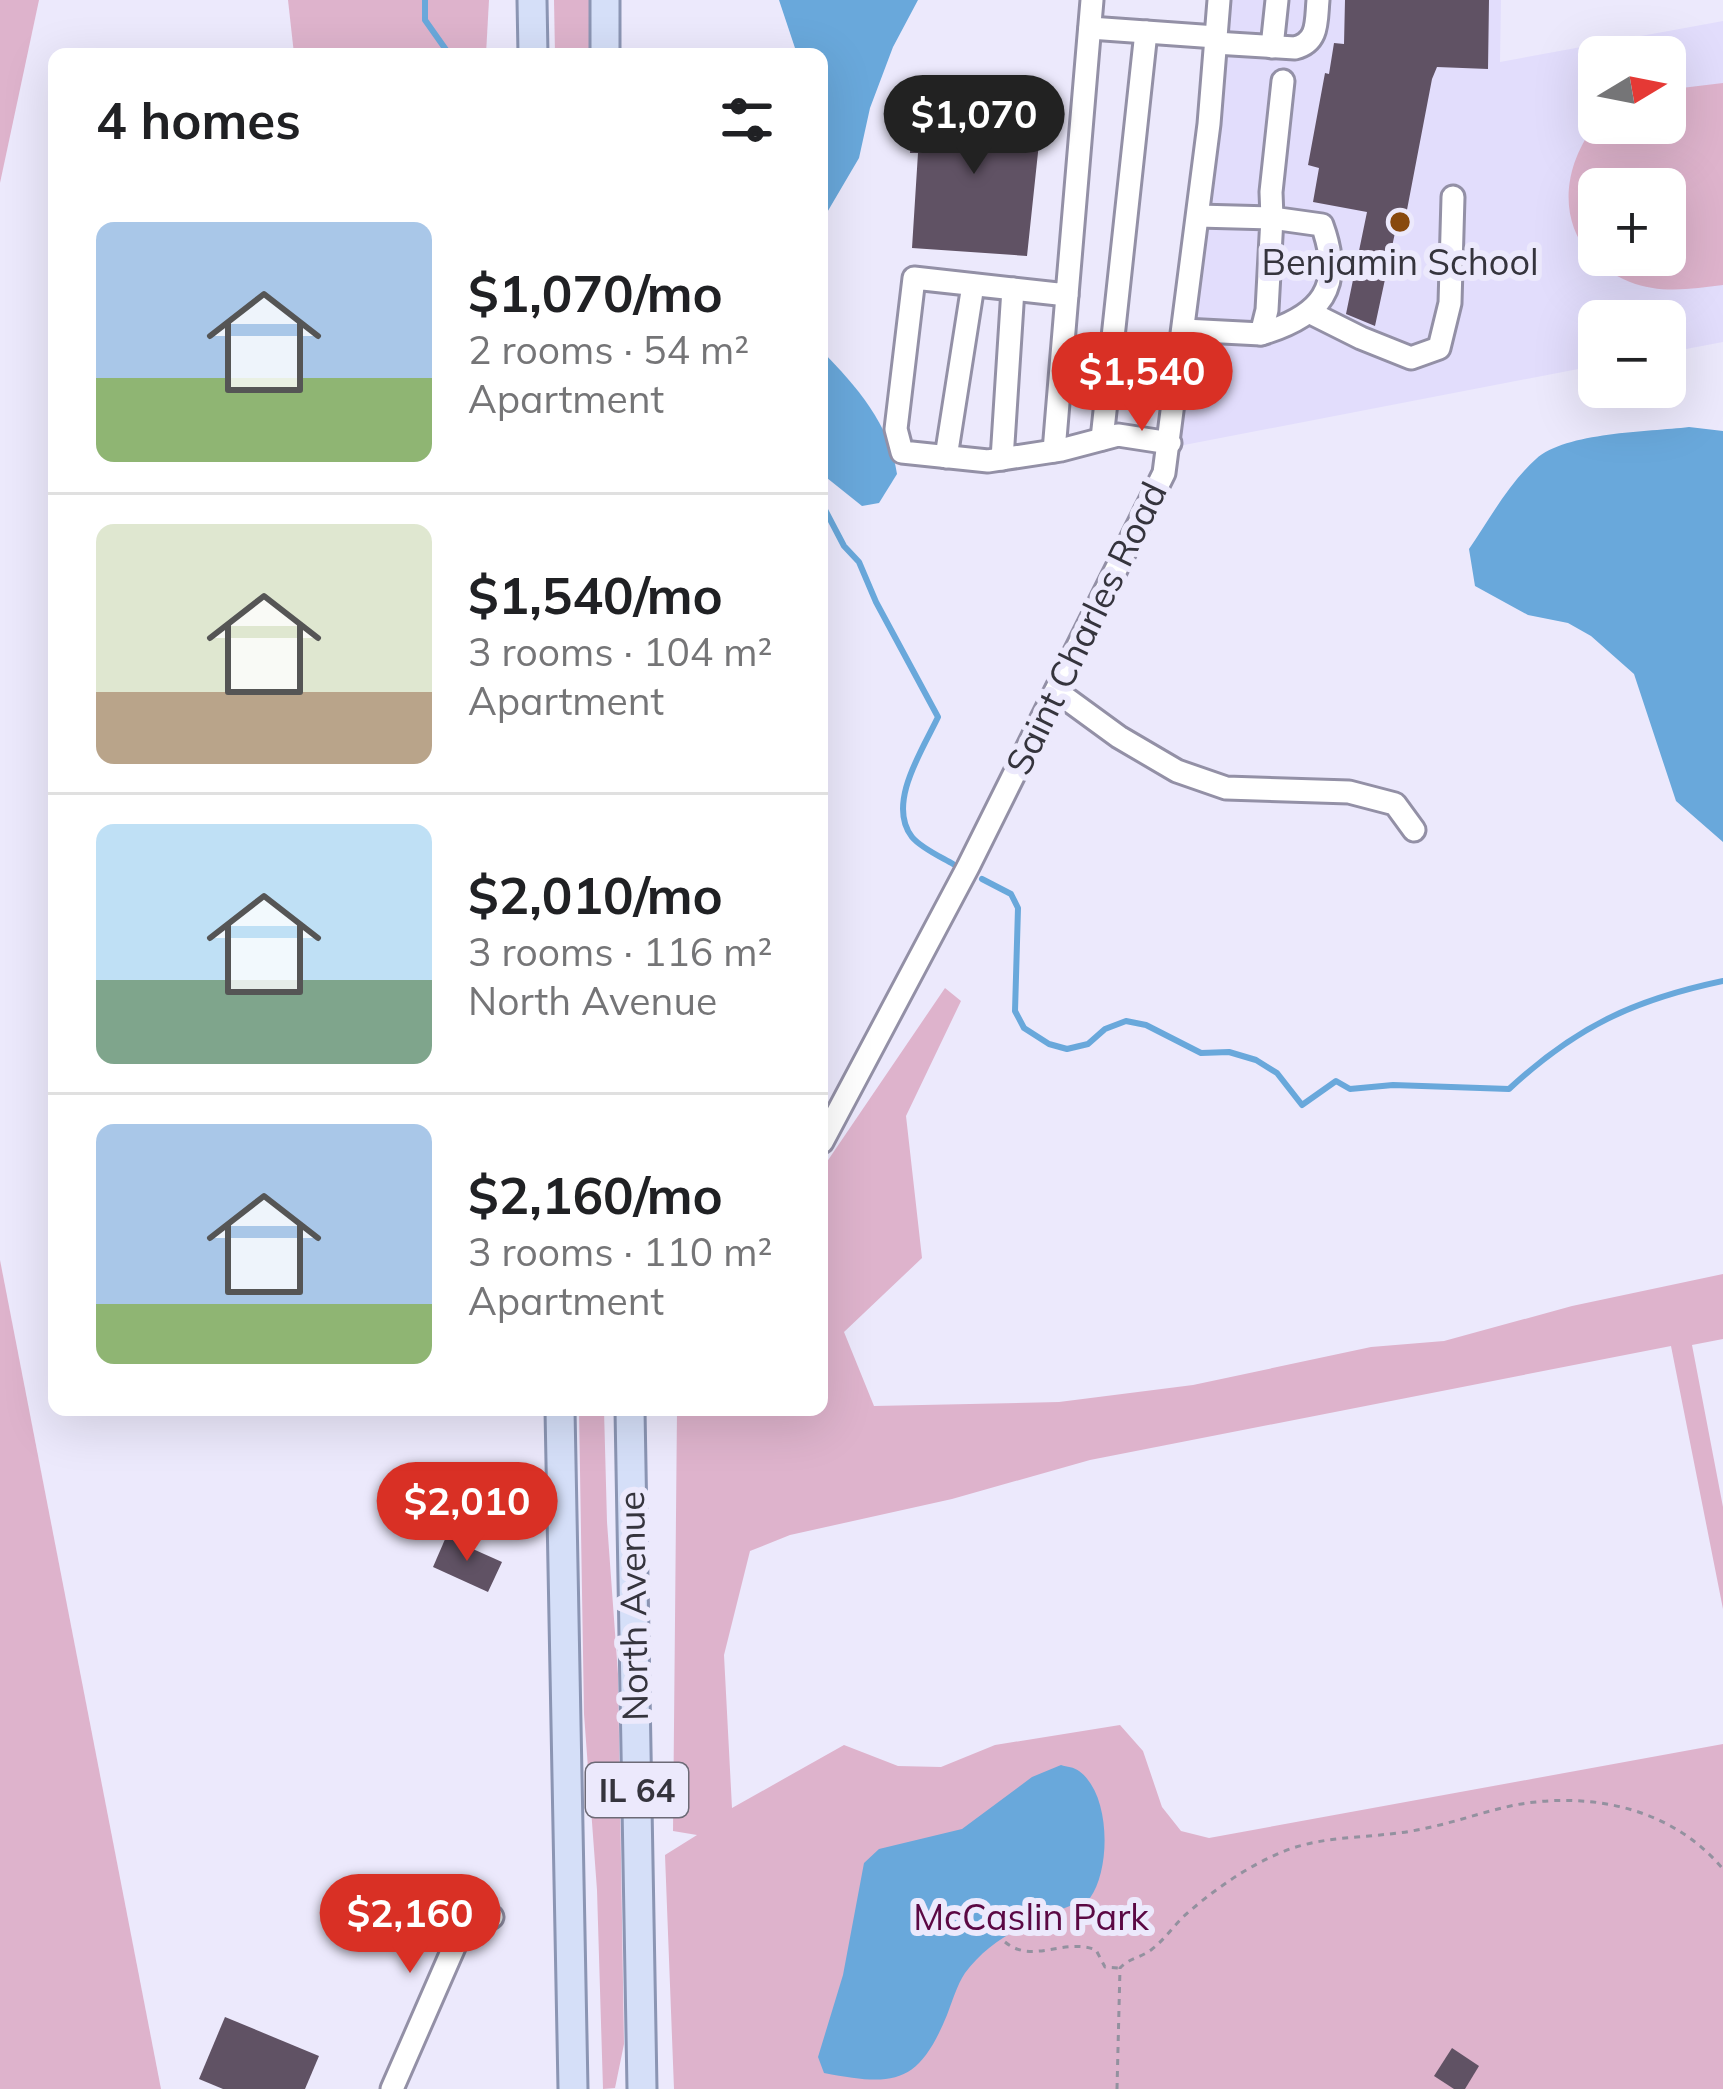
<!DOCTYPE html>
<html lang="en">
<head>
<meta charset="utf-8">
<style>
	body { margin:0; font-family:Mulish,sans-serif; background:#f2f2f2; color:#202124; height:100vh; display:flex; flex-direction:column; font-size:45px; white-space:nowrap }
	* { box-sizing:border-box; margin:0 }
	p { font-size:39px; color:#757577 }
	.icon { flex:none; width:66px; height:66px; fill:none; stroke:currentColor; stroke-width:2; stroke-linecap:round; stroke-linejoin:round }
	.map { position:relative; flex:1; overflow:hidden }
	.sheet { position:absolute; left:48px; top:48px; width:780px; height:1368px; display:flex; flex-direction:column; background:#fff; border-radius:18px; box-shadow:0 12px 48px #0002 }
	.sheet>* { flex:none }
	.needle { width:78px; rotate:80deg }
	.controls { position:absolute; left:1578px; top:36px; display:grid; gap:24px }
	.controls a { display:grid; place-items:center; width:108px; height:108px; border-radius:18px; background:#fff; box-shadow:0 12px 48px #0002; font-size:60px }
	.price { position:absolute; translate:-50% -102px; padding:0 27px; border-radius:42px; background:#d93025; color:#fff; font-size:39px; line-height:78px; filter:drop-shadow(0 3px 6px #0008) }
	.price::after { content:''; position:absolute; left:50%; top:72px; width:36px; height:27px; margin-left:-18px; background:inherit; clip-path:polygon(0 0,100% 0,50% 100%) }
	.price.on { background:#222; color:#fff }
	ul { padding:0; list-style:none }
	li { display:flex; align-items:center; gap:36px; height:300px; padding:0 48px }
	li+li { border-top:3px solid #e0e0e0 }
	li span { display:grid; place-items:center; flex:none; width:336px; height:240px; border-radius:18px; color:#555 }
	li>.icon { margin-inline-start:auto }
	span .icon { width:144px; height:144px; fill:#fffc; stroke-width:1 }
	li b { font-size:51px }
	h2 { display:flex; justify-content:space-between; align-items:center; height:144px; padding:0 48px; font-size:51px }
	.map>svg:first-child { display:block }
</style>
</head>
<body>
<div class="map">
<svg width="1723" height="2089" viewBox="0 0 1723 2089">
	<rect width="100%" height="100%" fill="#ece9fc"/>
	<path fill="#e2ddfc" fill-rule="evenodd" d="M1225,0H1501L1500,62L1723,21V342L1665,353V321H1599V365L1179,446ZM1599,57H1665V123H1599ZM1599,189H1665V255H1599Z"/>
	<g fill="#deb3cc" fill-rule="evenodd">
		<path d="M0,0H39L0,183Z"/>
		<path d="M288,0H489L486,54H294Z"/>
		<path d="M554,0H589L590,54H555Z"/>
		<path d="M1723,83V285C1692,289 1660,294 1630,282C1556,252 1553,175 1599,120V123H1665V90ZM1599,189H1665V255H1599Z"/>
		<path d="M945,988L961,1001L906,1116L922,1258L844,1332L874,1406L1059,1402L1193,1385L1371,1347L1444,1341L1572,1306L1723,1274V1339L1692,1345L1723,1507V1609L1671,1346L1090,1460L952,1499L790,1535L750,1551L724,1655L732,1808L844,1745L898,1766L941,1767L995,1745L1120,1725L1143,1751L1162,1807L1181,1831L1209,1838L1723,1744V2089H674L665,1855L697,1835L673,1831L677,1410H822V1169Z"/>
		<path d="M0,1260L161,2089H0Z"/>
		<path d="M579,1410H604L607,1522L618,1674L624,2044L615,2088L603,2089L597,1890L584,1714Z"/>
	</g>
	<g fill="#69a8db">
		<path d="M779,0H918L893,47L870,108L859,158L822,221V54H797Z"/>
		<path d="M822,351C857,387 889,423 897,474L879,503L862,506L827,478L822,465Z"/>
		<path d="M1689,427L1723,431V842L1676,801L1634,674L1591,636L1568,623L1528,615L1475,586L1469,549C1489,520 1509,483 1536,459C1566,432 1648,432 1689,427Z"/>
		<path d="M1061,1765C1067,1767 1074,1767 1079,1771C1111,1794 1111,1869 1090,1898C1044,1917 996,1931 965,1973C957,1985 952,2002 947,2015C918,2086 893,2086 824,2073L818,2057L843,1975L864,1863L879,1849L962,1829L1032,1777Z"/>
	</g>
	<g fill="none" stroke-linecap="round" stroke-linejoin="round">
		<g stroke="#69a8db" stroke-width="6">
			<path d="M425,0V20L449,54"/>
			<path d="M822,504L844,546L859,562L876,602L938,717C923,749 886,804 912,837C921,848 941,857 953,864"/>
			<path d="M982,879L1011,894L1018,908L1015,1011L1024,1028L1049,1044L1067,1049L1088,1044L1105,1029L1126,1021L1146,1025L1201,1053L1229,1052L1256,1060L1277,1073L1302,1105L1336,1081L1350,1089L1393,1085L1509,1089C1576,1027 1633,1000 1723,981"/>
		</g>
	</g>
	<g fill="#605264">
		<path d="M1345,0H1489L1488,69L1437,67L1432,79L1406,215L1399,214L1375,326L1346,314L1367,212L1313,202L1319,168L1308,165L1325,73L1329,74L1334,43L1344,44Z"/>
		<path d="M928,100L1010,105L1009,115L1047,118L1046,144L1039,143L1027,256L912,248L918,153H910L913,102L928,104Z"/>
		<path d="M446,1537L502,1562L488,1592L433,1567Z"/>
		<path d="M225,2017L319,2056L305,2089H223L199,2079Z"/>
		<path d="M1452,2048L1479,2066L1465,2089H1454L1434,2076Z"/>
	</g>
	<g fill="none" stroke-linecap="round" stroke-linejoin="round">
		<g stroke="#9390a6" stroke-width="27">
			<g id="minor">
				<path d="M1092,0L1067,295L914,278L896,429L902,452L988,461L1061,450L1118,435L1170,443"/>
				<path d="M1090,28L1216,37"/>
				<path d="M1215,43L1295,48C1319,42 1316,21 1318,0"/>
				<path d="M1272,47L1277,0"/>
				<path d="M1309,312L1361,338L1411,358L1439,348L1450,303L1453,197"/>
				<path d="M1184,330L1261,334L1267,310L1272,218L1198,216"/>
				<path d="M1261,334C1321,316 1345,288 1322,225L1272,218L1271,192L1283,81"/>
				<path d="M1102,439L1146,32"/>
				<path d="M1054,451L1067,295"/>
				<path d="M946,457L973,285"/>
				<path d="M1002,459L1013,289"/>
				<path d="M1056,691L1119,737L1177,771L1226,788L1349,792L1395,804L1414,830"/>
				<path d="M822,1142L968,867L1164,473L1209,124L1219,0"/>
				<path d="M392,2089L458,1938L492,1917"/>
			</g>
		</g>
		<g stroke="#8b95b3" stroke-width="33">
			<g id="major">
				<path d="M532,0L533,54"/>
				<path d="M605,0V54"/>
				<path d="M560,1410L573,2089"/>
				<path d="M630,1410L642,2089"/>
			</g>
		</g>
		<g stroke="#93919f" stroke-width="3" stroke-dasharray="6 6" stroke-linecap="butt">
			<path d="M1005,1942C1033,1965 1064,1937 1096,1950L1105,1967L1119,1968"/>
			<path d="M1117,2089L1120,1968C1129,1958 1140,1958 1151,1950C1163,1941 1172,1928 1183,1917C1212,1891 1246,1867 1282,1852C1326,1834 1372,1839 1417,1830C1450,1824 1482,1812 1515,1805C1591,1791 1672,1808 1723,1869"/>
		</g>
		<use href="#minor" stroke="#fff" stroke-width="21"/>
		<use href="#major" stroke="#d5dff8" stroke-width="27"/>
	</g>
	<circle fill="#88490f" stroke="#ece9fc" stroke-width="4.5" cx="1400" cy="222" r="12"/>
	<g text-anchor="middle" stroke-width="12" stroke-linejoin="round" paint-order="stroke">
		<rect fill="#ece9fc" stroke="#6c6a76" stroke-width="3" x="586" y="1763" width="102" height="54" rx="9"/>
		<g font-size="33" font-weight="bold" fill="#35343d">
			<text x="637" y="1802">IL 64</text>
		</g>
		<g font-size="36" fill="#35343d" stroke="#ece9fc">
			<text x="1400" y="275">Benjamin School</text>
		</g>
		<g font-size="36" fill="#35343d" stroke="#ece9fc">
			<text transform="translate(1086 628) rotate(-64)" y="13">Saint Charles Road</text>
			<text transform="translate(633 1606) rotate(-91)" y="13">North Avenue</text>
		</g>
		<g font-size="36" fill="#5b0844" stroke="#ece9fc">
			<text x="1031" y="1930">McCaslin Park</text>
		</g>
	</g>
</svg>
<div class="controls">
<a><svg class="needle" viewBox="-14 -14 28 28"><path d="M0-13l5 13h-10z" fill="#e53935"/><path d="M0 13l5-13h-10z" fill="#757577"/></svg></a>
<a>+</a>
<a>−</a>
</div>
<b class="price on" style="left:974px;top:177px">$1,070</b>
<b class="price" style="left:1142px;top:434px">$1,540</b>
<b class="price" style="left:467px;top:1564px">$2,010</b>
<b class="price" style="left:410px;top:1976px">$2,160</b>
<section class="sheet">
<h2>4 homes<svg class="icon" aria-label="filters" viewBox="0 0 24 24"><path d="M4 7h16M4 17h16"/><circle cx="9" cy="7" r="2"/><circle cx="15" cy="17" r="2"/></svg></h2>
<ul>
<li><span style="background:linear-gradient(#a9c7e8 65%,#8fb573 0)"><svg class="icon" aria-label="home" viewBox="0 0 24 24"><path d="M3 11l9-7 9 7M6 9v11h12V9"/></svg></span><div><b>$1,070/mo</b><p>2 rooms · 54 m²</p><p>Apartment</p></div></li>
<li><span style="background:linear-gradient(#dfe7d0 70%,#b9a48a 0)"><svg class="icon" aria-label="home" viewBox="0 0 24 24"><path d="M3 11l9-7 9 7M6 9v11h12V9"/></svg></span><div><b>$1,540/mo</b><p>3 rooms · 104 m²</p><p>Apartment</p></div></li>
<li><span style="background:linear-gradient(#bfe0f5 65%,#7fa58c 0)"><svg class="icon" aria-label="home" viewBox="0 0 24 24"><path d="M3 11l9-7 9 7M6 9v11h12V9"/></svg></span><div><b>$2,010/mo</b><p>3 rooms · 116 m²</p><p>North Avenue</p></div></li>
<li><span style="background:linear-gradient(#a9c7e8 75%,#8fb573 0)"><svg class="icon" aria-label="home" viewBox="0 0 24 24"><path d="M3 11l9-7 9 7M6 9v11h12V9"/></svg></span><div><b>$2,160/mo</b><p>3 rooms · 110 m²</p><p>Apartment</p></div></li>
</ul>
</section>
</div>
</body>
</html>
